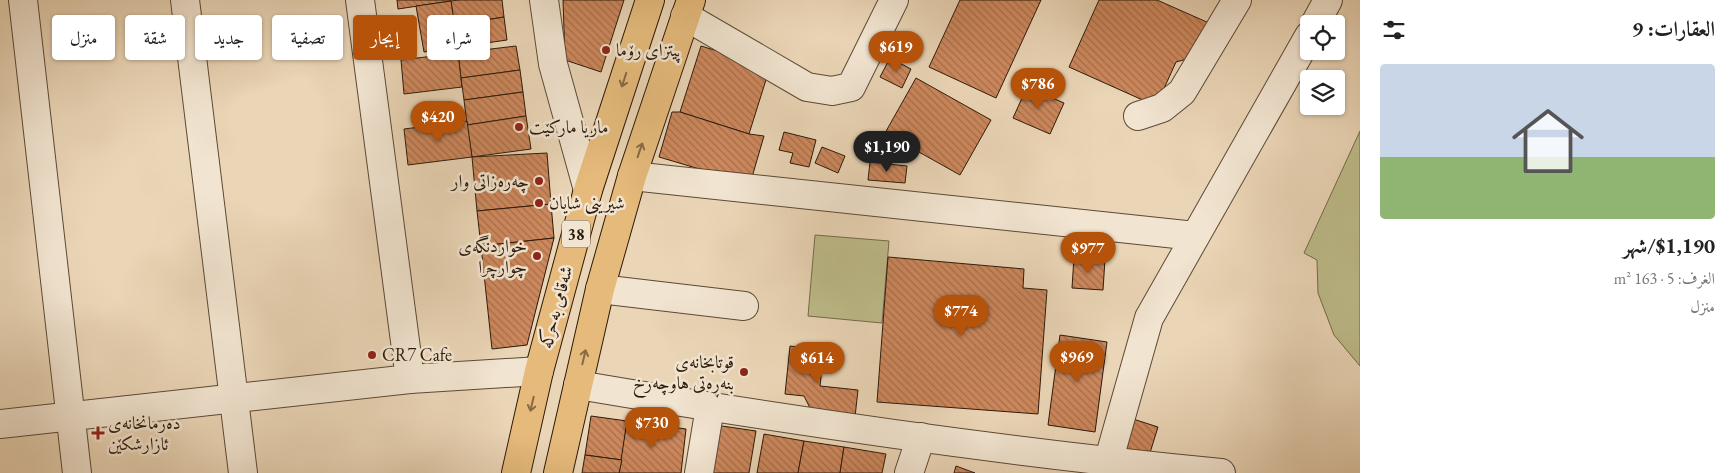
<!DOCTYPE html>
<html lang="ar">
<head>
<meta charset="utf-8">
<style>
	body { margin:0; font-family:"EB Garamond",Amiri,serif; background:#f6f6f6; color:#222; direction:rtl; height:100vh; display:flex; flex-direction:column; font-size:19px; white-space:nowrap }
	* { box-sizing:border-box; margin:0 }
	p { font-size:16px; color:#767676 }
	.icon { flex:none; width:28px; height:28px; fill:none; stroke:currentColor; stroke-width:2; stroke-linecap:round; stroke-linejoin:round }
	.map { position:relative; flex:1; overflow:hidden; direction:ltr }
	.sheet { display:flex; flex-direction:column; background:#fff; width:375px }
	.sheet>* { flex:none }
	.guide { position:absolute; left:15px; top:15px; width:475px; height:45px; direction:rtl; display:flex; gap:10px }
	.fabs { position:absolute; left:1300px; top:15px; display:grid; gap:10px }
	.fabs a { display:grid; place-items:center; width:45px; height:45px; border-radius:5px; background:#fff; box-shadow:0 1px 4px #0004; font-size:25px }
	.price { position:absolute; translate:-50% -42px; padding:0 11px; border-radius:18px; background:#b45309; color:#fff; font-size:16px; line-height:32px; filter:drop-shadow(0 1px 2px #0008) }
	.price::after { content:''; position:absolute; left:50%; top:30px; width:15px; height:11px; margin-left:-8px; background:inherit; clip-path:polygon(0 0,100% 0,50% 100%) }
	.price.active { background:#222; color:#fff }
	ul { padding:0; list-style:none }
	li { display:grid; align-content:center; gap:10px; height:265px; padding:0 20px }
	li span { display:grid; place-items:center; height:155px; border-radius:5px; color:#555 }
	li>.icon { margin-inline-start:auto }
	span .icon { width:90px; height:90px; fill:#fffc; stroke-width:1 }
	li b { font-size:21px }
	h2 { display:flex; justify-content:space-between; align-items:center; height:60px; padding:0 20px; font-size:21px }
	.tag { padding:0 18px; border-radius:5px; background:#fff; box-shadow:0 1px 4px #0004; font-size:18px; line-height:45px }
	.tag.active { background:#b45309; color:#fff }
	main { display:flex; flex:1; min-height:0 }
	.map>svg:first-child { display:block }
</style>
</head>
<body>
<main>
<section class="sheet">
<h2>العقارات: 9<svg class="icon" aria-label="filters" viewBox="0 0 24 24"><path d="M4 7h16M4 17h16"/><circle cx="9" cy="7" r="2"/><circle cx="15" cy="17" r="2"/></svg></h2>
<ul>
<li><span style="background:linear-gradient(#c9d6e8 60%,#8fb573 0)"><svg class="icon" aria-label="home" viewBox="0 0 24 24"><path d="M3 11l9-7 9 7M6 9v11h12V9"/></svg></span><div><b>$1,190/شهر</b><p>الغرف: 5 · 163 m²</p><p>منزل</p></div></li>
</ul>
</section>
<div class="map">
<svg width="1360" height="473" viewBox="0 0 1360 473">
	<defs>
		<pattern id="building-back-hatch" width="6" height="6" patternUnits="userSpaceOnUse" patternTransform="scale(1.25)"><rect width="6" height="6" fill="#cd885d"/><path d="M-1 5l2 2M0 0l6 6M5-1l2 2" fill="none" stroke="#a76e4b"/></pattern>
	</defs>
	<rect width="100%" height="100%" fill="#ead5b6"/>
	<filter id="stains"><feTurbulence type="fractalNoise" baseFrequency=".004" numOctaves="4"/><feColorMatrix values="0 0 0 0 .2 0 0 0 0 .09 0 0 0 0 .02 0 0 0 .5 -.17"/></filter>
	<radialGradient id="worn" r=".72"><stop offset=".6" stop-color="#630" stop-opacity="0"/><stop offset="1" stop-color="#630" stop-opacity=".3"/></radialGradient>
	<g fill="#bdbb89" stroke="#746a4a">
		<path d="M1360,131V366L1334,335L1318,293L1317,260L1304,253Z"/>
		<path d="M815,235L889,241L882,323L808,316Z"/>
	</g>
	<g fill="url(#building-back-hatch)" stroke="#2c1a0a">
		<path d="M397,0H451V1L398,9Z"/>
		<path d="M459,0H502L504,17L454,25L451,1Z"/>
		<path d="M563,0H624L601,72L565,60Z"/>
		<path d="M960,0H1041L996,98L929,67Z"/>
		<path d="M1099,0H1157L1209,23L1194,57L1176,62L1156,106L1069,67Z"/>
		<path d="M451,1L458,47L424,52L416,6Z"/>
		<path d="M504,17L507,40L458,47L454,25Z"/>
		<path d="M516,46L520,70L461,78L458,53Z"/>
		<path d="M701,46L770,67L749,134L680,112Z"/>
		<path d="M458,53L462,87L404,94L401,60Z"/>
		<path d="M890,58L911,69L902,88L880,77Z"/>
		<path d="M520,70L523,92L464,100L461,78Z"/>
		<path d="M916,78L991,120L960,175L885,133Z"/>
		<path d="M1027,87L1064,103L1050,134L1013,118Z"/>
		<path d="M523,92L526,116L467,125L464,100Z"/>
		<path d="M672,112H680L749,134L764,136L750,184L659,157Z"/>
		<path d="M526,116L531,149L472,157L467,125Z"/>
		<path d="M467,121L472,157L408,165L404,129Z"/>
		<path d="M784,132L816,140L809,167L790,163L793,153L779,150Z"/>
		<path d="M822,147L845,156L838,173L815,163Z"/>
		<path d="M547,153L551,204L477,211L472,157Z"/>
		<path d="M870,162L907,166L905,183L868,180Z"/>
		<path d="M551,204L554,238L481,246L477,211Z"/>
		<path d="M554,238L527,345L492,349L481,246Z"/>
		<path d="M888,257L1024,269L1023,288L1047,290L1038,414L877,402Z"/>
		<path d="M1074,257L1105,259L1103,290L1072,288Z"/>
		<path d="M1060,335L1107,342L1095,432L1048,425Z"/>
		<path d="M790,346L824,350L820,386L858,390L855,417L812,412L804,396L785,394Z"/>
		<path d="M591,416L627,421L622,460L585,455Z"/>
		<path d="M1133,419L1158,427L1149,456L1123,448Z"/>
		<path d="M627,421L686,429L681,473H619Z"/>
		<path d="M715,425L756,431L749,473H708Z"/>
		<path d="M764,434L804,441L798,473H757Z"/>
		<path d="M804,441L844,447L840,473H798Z"/>
		<path d="M844,447L886,454L882,473H840Z"/>
		<path d="M585,455L622,460L619,473H582Z"/>
		<path d="M956,466L975,473H954Z"/>
	</g>
	<g fill="none" stroke-linecap="round" stroke-linejoin="round">
		<g stroke="#5c4935" stroke-width="30">
			<g id="minor">
				<path d="M23,0L77,473"/>
				<path d="M185,0L243,473"/>
				<path d="M360,0L410,379"/>
				<path d="M544,0L553,64L588,190"/>
				<path d="M685,16L807,87L832,91L851,87L894,0"/>
				<path d="M1315,24L1328,0"/>
				<path d="M1138,116L1162,108L1182,92L1237,0"/>
				<path d="M632,176L1195,236"/>
				<path d="M600,289L744,306"/>
				<path d="M578,385C791,421 1005,452 1221,473"/>
				<path d="M0,424L410,379L539,371"/>
				<path d="M699,473L710,407"/>
				<path d="M909,473L921,437"/>
				<path d="M1105,473L1149,318L1309,36"/>
			</g>
		</g>
		<g stroke="#2c1a0a" stroke-width="30">
			<g id="major">
				<path d="M516,473L539,371L588,190L650,0"/>
				<path d="M558,473L600,289L632,176L691,0"/>
			</g>
		</g>
		<use href="#minor" stroke="#f1e4d0" stroke-width="28"/>
		<use href="#major" stroke="#e5ba7b" stroke-width="28"/>
	</g>
	<defs><path id="oneway-shaft" d="M-6 0H5M1.5-3L5.5 0L1.5 3" fill="none" stroke-width="1.6" stroke-linecap="round" stroke-linejoin="round" transform="scale(1.25)"/></defs>
	<g stroke="#886a42">
		<use href="#oneway-shaft" transform="translate(624 80) rotate(108)"/>
		<use href="#oneway-shaft" transform="translate(640 150) rotate(-71)"/>
		<use href="#oneway-shaft" transform="translate(584 357) rotate(-77)"/>
		<use href="#oneway-shaft" transform="translate(532 404) rotate(103)"/>
	</g>
	<g fill="#8f2418" stroke="#f1e4d0" stroke-width="2">
		<circle cx="606" cy="50" r="5"/>
		<circle cx="519" cy="127" r="5"/>
		<circle cx="539" cy="181" r="5"/>
		<circle cx="539" cy="203" r="5"/>
		<circle cx="537" cy="256" r="5"/>
		<circle cx="372" cy="355" r="5"/>
		<circle cx="744" cy="372" r="5"/>
		<path d="M95.5 425.5h5v5h5v5h-5v5h-5v-5h-5v-5h5z"/>
	</g>
	<g text-anchor="middle" stroke-width="5" stroke-linejoin="round" paint-order="stroke">
		<rect fill="#f1e4d0" stroke="#675745" stroke-width="1" x="562" y="220.5" width="28" height="27" rx="4"/>
		<g font-size="16" font-weight="bold" fill="#2c1a0a">
			<text x="576" y="240">38</text>
		</g>
		<g font-size="18" fill="#2c1a0a" stroke="#f1e4d0" text-anchor="start">
			<text x="616" y="56">پیتزای رۆما</text>
			<text x="529" y="133">ماریا مارکێت</text>
			<text x="529" y="187" text-anchor="end">چەرەزاتی وار</text>
			<text x="549" y="209">شیرینی شایان</text>
			<text x="527" y="252" text-anchor="end">خواردنگەی<tspan x="527" dy="21">چوارچرا</tspan></text>
			<text x="382" y="361">CR7 Cafe</text>
			<text x="734" y="368" text-anchor="end">قوتابخانەی<tspan x="734" dy="21">بنەڕەتی هاوچەرخ</tspan></text>
			<text x="108" y="429">دەرمانخانەی<tspan x="108" dy="21">ئازارشکێن</tspan></text>
		</g>
		<g font-size="18" fill="#2c1a0a" stroke="#f1e4d0">
			<text transform="translate(556 307) rotate(-75)" y="6">شەقامی بەحرکە</text>
		</g>
	</g>
	<rect width="100%" height="100%" filter="url(#stains)"/>
	<rect width="100%" height="100%" fill="url(#worn)"/>
</svg>
<div class="fabs">
<a><svg class="icon" aria-label="locate" viewBox="0 0 24 24"><circle cx="12" cy="12" r="6"/><path d="M12 2v4M12 18v4M2 12h4M18 12h4"/></svg></a>
<a><svg class="icon" aria-label="layers" viewBox="0 0 24 24"><path d="M12 4l9 5-9 5-9-5zM3 14l9 5 9-5"/></svg></a>
</div>
<b class="price" style="left:896px;top:73px">$619</b>
<b class="price" style="left:1038px;top:110px">$786</b>
<b class="price" style="left:438px;top:143px">$420</b>
<b class="price active" style="left:887px;top:173px">$1,190</b>
<b class="price" style="left:1088px;top:274px">$977</b>
<b class="price" style="left:961px;top:337px">$774</b>
<b class="price" style="left:1077px;top:383px">$969</b>
<b class="price" style="left:817px;top:384px">$614</b>
<b class="price" style="left:652px;top:449px">$730</b>
<div class="guide">
<a class="tag">شراء</a>
<a class="tag active">إيجار</a>
<a class="tag">تصفية</a>
<a class="tag">جديد</a>
<a class="tag">شقة</a>
<a class="tag">منزل</a>
</div>
</div>
</main>
</body>
</html>
